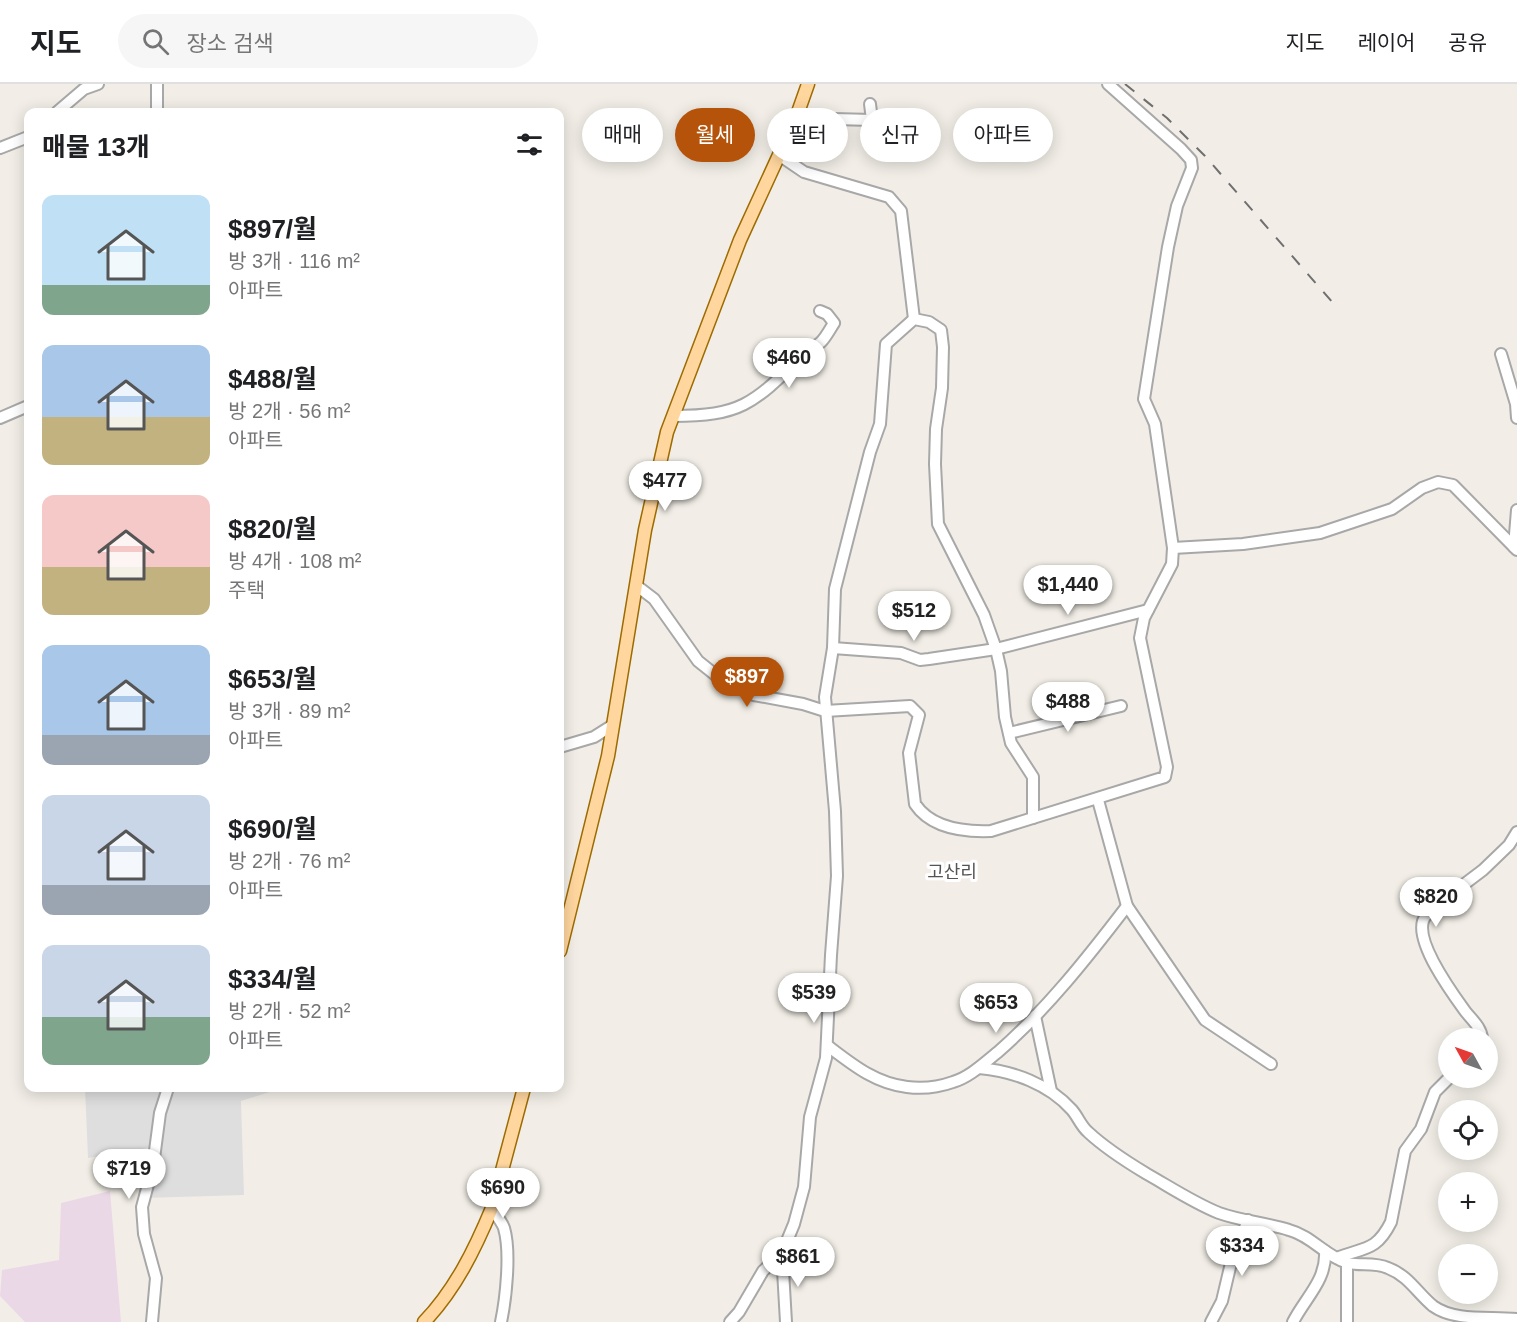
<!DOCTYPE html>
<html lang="ko">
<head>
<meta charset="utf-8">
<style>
	body { margin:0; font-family:Arial,"Noto Sans KR",sans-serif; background:#f6f6f6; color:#202124; height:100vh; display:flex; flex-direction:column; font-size:22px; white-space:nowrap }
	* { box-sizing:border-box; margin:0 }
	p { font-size:20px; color:#757577 }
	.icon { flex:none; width:33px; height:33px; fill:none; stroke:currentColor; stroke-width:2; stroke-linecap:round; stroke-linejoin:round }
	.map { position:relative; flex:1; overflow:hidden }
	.side { position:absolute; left:24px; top:24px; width:540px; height:984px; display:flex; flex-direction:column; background:#fff; border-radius:12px; box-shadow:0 3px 15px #0003 }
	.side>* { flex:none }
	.guide { position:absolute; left:582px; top:24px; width:570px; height:54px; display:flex; gap:12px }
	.needle { width:39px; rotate:310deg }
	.buttons { position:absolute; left:1438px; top:944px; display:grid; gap:12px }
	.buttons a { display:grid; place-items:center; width:60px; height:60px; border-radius:50%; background:#fff; box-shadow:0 3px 15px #0003; font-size:30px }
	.price { position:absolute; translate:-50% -51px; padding:0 14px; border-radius:21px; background:#fff; color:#222; font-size:20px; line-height:39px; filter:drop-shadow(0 2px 3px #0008) }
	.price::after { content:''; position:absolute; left:50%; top:36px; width:18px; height:14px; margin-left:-9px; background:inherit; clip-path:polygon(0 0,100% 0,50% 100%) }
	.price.selected { background:#b45309; color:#fff }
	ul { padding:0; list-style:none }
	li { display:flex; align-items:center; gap:18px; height:150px; padding:0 18px }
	li span { display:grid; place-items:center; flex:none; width:168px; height:120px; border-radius:12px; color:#555 }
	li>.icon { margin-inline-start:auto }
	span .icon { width:72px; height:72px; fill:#fffc; stroke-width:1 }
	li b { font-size:26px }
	h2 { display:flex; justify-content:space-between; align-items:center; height:72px; padding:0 18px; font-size:26px }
	.pill { padding:0 21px; border-radius:27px; background:#fff; box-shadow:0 3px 15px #0003; font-size:21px; line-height:54px }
	.pill.selected { background:#b45309; color:#fff }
	header { display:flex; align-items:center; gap:36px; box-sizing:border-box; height:84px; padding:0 30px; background:#fff; border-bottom:2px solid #e0e0e0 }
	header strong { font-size:28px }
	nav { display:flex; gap:33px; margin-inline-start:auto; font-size:21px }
	.search { width:420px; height:54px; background:#f6f6f6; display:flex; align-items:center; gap:15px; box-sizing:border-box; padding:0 21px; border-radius:33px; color:#757577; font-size:22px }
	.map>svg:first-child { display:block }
</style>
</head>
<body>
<header>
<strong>지도</strong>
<div class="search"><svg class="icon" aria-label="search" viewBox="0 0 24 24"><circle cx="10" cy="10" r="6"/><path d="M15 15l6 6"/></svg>장소 검색</div>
<nav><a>지도</a><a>레이어</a><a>공유</a></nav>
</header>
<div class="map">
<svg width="1517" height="1238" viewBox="0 0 1517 1238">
	<rect width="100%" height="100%" fill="#f2eee7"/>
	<path fill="#dfdede" d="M85,1004H282L241,1017L244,1111L144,1114L154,1063L88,1074Z"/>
	<path fill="#ebd8e7" d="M110,1107L121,1238H25L0,1212L2,1186L59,1176L61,1119Z"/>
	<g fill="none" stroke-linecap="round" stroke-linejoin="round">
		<g stroke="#a8a8a8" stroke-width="14">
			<g id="minor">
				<path d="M870,20L872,36"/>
				<path d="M57,28L84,5L98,0"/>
				<path d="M157,28V0"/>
				<path d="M796,34L872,36L886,55"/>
				<path d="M0,64L28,53"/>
				<path d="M779,71L804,88L889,113L901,127L914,235"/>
				<path d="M1501,270L1516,320L1517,334"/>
				<path d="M673,332C740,332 753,320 799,275C806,268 814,264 821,258C826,253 830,245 834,239L827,230L820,227"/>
				<path d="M0,334L28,322"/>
				<path d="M1514,463L1517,426"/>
				<path d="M1173,464L1243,460L1320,449L1392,425L1422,404L1438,398L1453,401L1517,466"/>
				<path d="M637,502L654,515L698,577L718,593L754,611L803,620L825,627L910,622L919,631L909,669L915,720C931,744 965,748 991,747L1165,693L1167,683L1140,554L1144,534L1172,480L1173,464L1155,340L1144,315L1168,163L1177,122L1192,84L1191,76L1181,65L1108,0"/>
				<path d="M833,564L901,569L920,576L929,575L996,565L1148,526"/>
				<path d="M1009,649L1121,622"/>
				<path d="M560,663L594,653L613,641"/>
				<path d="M1098,716L1127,822L1205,936L1271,980"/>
				<path d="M1035,932L1051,1007"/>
				<path d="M1482,954C1481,943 1472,936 1465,927C1452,909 1416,860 1423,837C1425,831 1430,827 1434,823L1483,786L1509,761L1517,748"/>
				<path d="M828,962C853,981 875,999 907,1003C922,1005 939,1003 953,998C970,993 984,979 998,968C1047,925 1088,873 1127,822"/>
				<path d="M979,984C1013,987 1049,1000 1072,1026C1078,1033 1081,1042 1088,1048C1105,1064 1127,1078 1147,1090C1170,1103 1194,1119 1219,1129C1241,1137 1267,1139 1289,1146C1312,1152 1326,1173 1348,1179C1361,1182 1374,1178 1388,1184C1409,1192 1417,1209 1433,1222C1455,1238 1491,1232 1517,1235"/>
				<path d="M492,1124C495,1130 502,1138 504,1144C511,1168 506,1214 501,1238"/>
				<path d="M782,1169L786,1238"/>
				<path d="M1337,1174C1364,1163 1376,1168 1391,1138L1405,1067L1421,1045L1435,1008L1450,993"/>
				<path d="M152,1238L156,1194L144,1150L142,1123L153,1082L160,1029L168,1004"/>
				<path d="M730,1238L739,1228L763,1187L782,1169L794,1140L804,1103L810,1033L826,974L831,871L837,792L835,727L825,613L833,564L835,505L870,368L880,340L886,260L914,235L929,238L941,246L943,263L942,304L936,345L935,380L938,440L984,531L996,565L1001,587L1005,633L1011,659L1033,693V734"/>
				<path d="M1211,1238L1222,1217L1231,1179L1248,1136"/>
				<path d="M1293,1238C1305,1214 1327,1196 1325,1167"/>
				<path d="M1347,1238V1179"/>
			</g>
		</g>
		<g stroke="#9d6b00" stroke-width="15">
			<g id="major">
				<path d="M560,867L608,672L645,446L667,348L740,156L796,34L808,0"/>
				<path d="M424,1238C455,1206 475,1165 492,1124L524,1004"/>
			</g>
		</g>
		<use href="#minor" stroke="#fff" stroke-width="10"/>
		<use href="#major" stroke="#ffd69e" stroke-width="12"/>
		<path stroke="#6f6f6f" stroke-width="2" stroke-dasharray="12 12" stroke-linecap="butt" d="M1125,0L1167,34L1205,72L1333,219"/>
	</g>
	<g text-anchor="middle" stroke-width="6" stroke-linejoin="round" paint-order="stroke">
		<g font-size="18" fill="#545454" stroke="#fff">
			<text x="952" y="794">고산리</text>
		</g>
	</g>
</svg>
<div class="buttons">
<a><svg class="needle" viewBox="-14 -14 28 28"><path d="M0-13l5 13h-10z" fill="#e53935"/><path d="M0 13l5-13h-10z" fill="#757577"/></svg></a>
<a><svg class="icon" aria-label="locate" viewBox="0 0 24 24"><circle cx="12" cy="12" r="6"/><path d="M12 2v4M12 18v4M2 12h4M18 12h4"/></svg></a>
<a>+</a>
<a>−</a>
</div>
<b class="price" style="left:789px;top:305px">$460</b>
<b class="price" style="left:665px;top:428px">$477</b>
<b class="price" style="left:1068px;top:532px">$1,440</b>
<b class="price" style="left:914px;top:558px">$512</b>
<b class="price selected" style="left:747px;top:624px">$897</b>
<b class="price" style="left:1068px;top:649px">$488</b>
<b class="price" style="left:1436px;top:844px">$820</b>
<b class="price" style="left:814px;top:940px">$539</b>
<b class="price" style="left:996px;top:950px">$653</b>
<b class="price" style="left:129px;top:1116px">$719</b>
<b class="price" style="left:503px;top:1135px">$690</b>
<b class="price" style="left:1242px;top:1193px">$334</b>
<b class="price" style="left:798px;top:1204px">$861</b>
<div class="guide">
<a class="pill">매매</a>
<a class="pill selected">월세</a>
<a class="pill">필터</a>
<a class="pill">신규</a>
<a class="pill">아파트</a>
</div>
<section class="side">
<h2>매물 13개<svg class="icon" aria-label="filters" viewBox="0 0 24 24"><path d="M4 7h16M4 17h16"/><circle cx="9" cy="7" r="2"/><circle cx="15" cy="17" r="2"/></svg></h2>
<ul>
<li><span style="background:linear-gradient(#bfe0f5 75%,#7fa58c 0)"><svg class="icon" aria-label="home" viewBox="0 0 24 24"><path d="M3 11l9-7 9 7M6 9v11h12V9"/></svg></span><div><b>$897/월</b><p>방 3개 · 116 m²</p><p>아파트</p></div></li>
<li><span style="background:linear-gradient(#a9c7e8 60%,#c2b280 0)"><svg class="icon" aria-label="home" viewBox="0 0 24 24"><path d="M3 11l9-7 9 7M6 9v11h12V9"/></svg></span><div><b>$488/월</b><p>방 2개 · 56 m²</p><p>아파트</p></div></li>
<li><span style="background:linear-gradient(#f6c9c9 60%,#c2b280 0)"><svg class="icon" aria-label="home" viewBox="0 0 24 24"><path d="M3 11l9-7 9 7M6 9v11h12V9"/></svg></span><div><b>$820/월</b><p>방 4개 · 108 m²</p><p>주택</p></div></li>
<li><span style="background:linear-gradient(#a9c7e8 75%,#9aa5b1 0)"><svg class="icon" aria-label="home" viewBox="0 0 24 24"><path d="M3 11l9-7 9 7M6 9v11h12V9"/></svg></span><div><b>$653/월</b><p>방 3개 · 89 m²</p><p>아파트</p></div></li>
<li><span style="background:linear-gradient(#c9d6e8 75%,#9aa5b1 0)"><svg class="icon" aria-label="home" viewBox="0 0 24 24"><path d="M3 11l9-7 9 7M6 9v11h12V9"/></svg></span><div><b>$690/월</b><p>방 2개 · 76 m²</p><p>아파트</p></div></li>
<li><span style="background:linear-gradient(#c9d6e8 60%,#7fa58c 0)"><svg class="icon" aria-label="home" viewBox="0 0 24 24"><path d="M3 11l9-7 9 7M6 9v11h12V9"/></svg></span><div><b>$334/월</b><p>방 2개 · 52 m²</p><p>아파트</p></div></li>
</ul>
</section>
</div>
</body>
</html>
